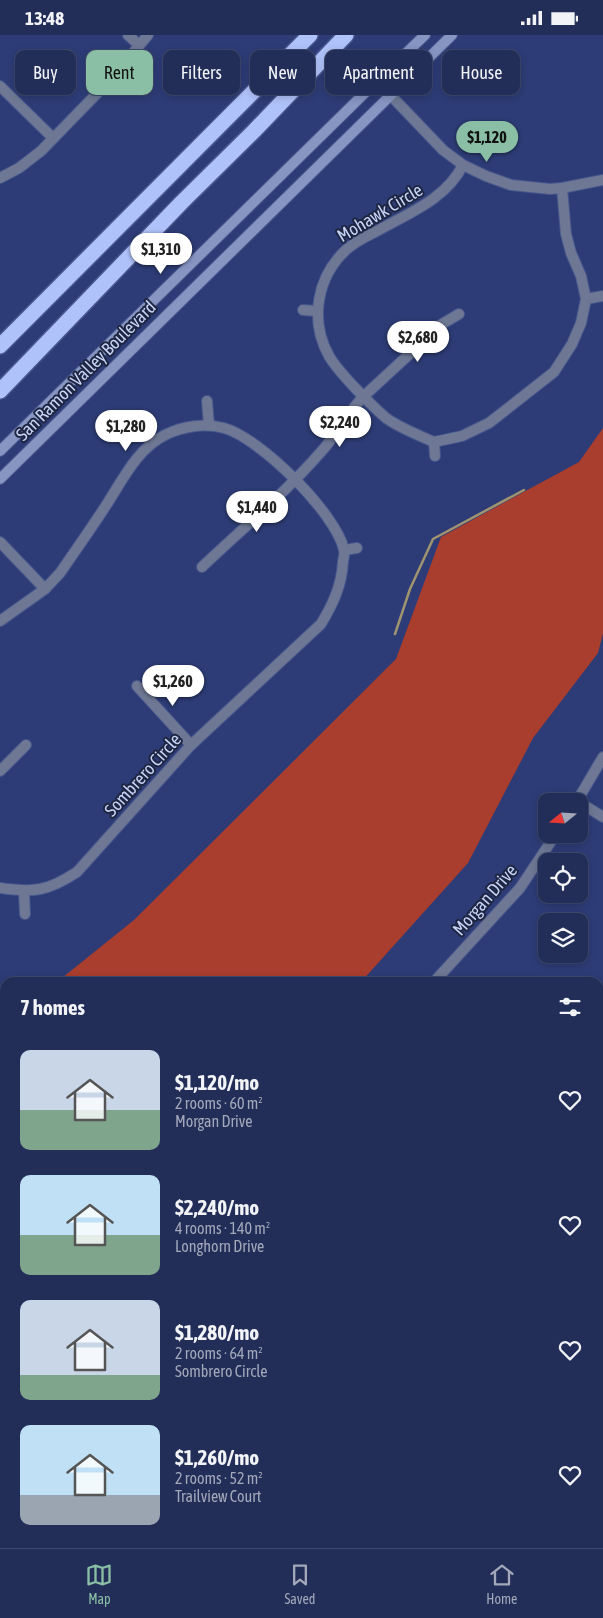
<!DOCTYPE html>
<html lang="en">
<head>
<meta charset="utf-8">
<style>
	body { margin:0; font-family:"Asap Condensed",sans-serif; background:#2a355e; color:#f1f3f6; height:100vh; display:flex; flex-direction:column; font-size:19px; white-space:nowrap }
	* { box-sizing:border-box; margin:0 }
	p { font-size:16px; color:#a2a8ba }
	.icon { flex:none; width:28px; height:28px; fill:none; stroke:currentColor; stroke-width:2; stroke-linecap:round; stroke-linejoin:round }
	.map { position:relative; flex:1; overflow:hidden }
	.drawer { position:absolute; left:0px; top:942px; width:604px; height:571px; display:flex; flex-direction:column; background:#222d58; border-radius:15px 15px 0 0; box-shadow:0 2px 8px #0003,0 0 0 1px #3f496e }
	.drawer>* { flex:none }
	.top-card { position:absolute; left:15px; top:15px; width:574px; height:45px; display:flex; gap:10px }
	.needle { width:32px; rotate:252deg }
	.tools { position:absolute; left:538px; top:758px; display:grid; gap:10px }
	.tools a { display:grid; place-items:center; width:50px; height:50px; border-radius:10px; background:#222d58; box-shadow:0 2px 8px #0003,0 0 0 1px #3f496e; font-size:25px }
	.price { position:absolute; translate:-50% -42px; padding:0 11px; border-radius:18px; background:#fff; color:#222; font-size:16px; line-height:32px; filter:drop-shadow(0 1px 2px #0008) }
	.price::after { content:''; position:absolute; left:50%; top:30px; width:15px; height:11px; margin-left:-8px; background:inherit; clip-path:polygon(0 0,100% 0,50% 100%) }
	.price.on { background:#8abfa5; color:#111 }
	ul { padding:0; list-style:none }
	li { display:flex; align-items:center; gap:15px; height:125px; padding:0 20px }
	li span { display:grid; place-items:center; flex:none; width:140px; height:100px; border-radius:10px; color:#555 }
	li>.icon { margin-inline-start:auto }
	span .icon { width:60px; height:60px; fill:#fffc; stroke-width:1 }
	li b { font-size:21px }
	h2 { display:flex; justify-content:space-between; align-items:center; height:60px; padding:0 20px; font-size:21px }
	.pill { padding:0 18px; border-radius:10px; background:#222d58; box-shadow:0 2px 8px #0003,0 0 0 1px #3f496e; font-size:18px; line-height:45px }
	.pill.on { background:#8abfa5; color:#111 }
	.status { display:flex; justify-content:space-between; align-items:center; height:35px; padding:0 25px; background:#222d58; direction:ltr }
	.status svg { height:14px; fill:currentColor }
	.dock { display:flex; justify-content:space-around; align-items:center; height:70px; border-top:1px solid #3f496e; background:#222d58; font-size:14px; color:#a2a8ba }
	.dock a { display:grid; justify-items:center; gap:2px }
	.dock .on { color:#8abfa5 }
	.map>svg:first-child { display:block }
</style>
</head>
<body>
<div class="status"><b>13:48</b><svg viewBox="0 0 49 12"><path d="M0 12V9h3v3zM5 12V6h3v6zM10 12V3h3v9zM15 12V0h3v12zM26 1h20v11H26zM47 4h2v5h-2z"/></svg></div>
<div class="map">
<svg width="603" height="1513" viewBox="0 0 603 1513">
	<rect width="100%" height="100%" fill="#2d3c76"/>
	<g fill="#a93d2e">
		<path d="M603,393V598L598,618L533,703L468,828L361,947H57L134,885L396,624L441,502L579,427Z"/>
		<path d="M5,974V1509H91L86,1513H0V976Z"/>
		<path d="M603,1022V1470L599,1463V1028Z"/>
	</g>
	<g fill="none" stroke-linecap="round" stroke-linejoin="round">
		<path stroke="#a09470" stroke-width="2.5" d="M395,599L410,554L433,504L524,455"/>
		<g stroke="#49578d" stroke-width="12">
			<g id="minor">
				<path d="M128,0L139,10"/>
				<path d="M0,51L53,103"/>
				<path d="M463,130C446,164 409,178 377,196C367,201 356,206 347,214C317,241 309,285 329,321C339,338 371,370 386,383C400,393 418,400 434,407L462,401L489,388L554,337L572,309L581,288L586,264L581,241L571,218L566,199L562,153"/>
				<path d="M0,143L19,133L41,116L112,43L148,0"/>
				<path d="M586,264L603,261"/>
				<path d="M303,275L317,276"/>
				<path d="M207,366L209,390"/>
				<path d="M434,407L435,421"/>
				<path d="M0,507L45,554"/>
				<path d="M344,515L357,513"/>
				<path d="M202,532C241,495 284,459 320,418C337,400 347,378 364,361L442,289L459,279"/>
				<path d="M0,586L45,554L60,538C76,515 92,492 107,469C123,444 138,413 165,400C183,391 205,388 224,393C260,403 336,478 344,515C345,518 344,522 343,526C342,550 333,569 321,589L191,710L77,837C48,856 34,858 0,853"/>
				<path d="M137,651L191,710"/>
				<path d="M0,736L26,710"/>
				<path d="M579,767L603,782"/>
				<path d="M24,857L25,879"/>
			</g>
		</g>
		<g stroke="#49578d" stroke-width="12">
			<g id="tertiary">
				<path d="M377,46L443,115L463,130L486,141L511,150L550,154L562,153L603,145"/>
				<path d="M577,766L603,722"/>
				<path d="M433,948L520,853L556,799"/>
				<path d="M145,1513L146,1509"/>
			</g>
		</g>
		<g stroke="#49578d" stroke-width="12">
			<g id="secondary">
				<path d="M0,416L377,46L425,0"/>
				<path d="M0,444L452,0"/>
			</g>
		</g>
		<g stroke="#49578d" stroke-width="18">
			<g id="motorway">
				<path d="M0,311L310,0"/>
				<path d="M0,356L182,167L254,96L346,0"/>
			</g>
		</g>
		<use href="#minor" stroke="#6e7894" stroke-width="10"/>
		<use href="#tertiary" stroke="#6e7894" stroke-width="10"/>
		<use href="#secondary" stroke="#8795c3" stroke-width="10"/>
		<use href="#motorway" stroke="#afc2f9" stroke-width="15"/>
	</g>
	<g text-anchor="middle" stroke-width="4" stroke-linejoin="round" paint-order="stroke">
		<g font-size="18" fill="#c8d4f7" stroke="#1e2641">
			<text transform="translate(380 178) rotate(-31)" y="6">Mohawk Circle</text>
			<text transform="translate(86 336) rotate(-45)" y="6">San Ramon Valley Boulevard</text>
			<text transform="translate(143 740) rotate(-48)" y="6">Sombrero Circle</text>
			<text transform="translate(485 865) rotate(-49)" y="6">Morgan Drive</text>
		</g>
	</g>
</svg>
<div class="tools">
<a><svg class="needle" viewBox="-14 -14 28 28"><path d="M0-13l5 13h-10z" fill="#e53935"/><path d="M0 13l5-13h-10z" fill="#a2a8ba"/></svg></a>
<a><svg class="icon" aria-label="locate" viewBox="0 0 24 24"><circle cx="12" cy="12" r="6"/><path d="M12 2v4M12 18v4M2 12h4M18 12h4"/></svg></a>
<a><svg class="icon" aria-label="layers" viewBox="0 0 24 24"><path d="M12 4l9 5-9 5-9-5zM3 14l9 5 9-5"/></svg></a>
</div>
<b class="price on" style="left:487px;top:128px">$1,120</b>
<b class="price" style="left:161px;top:240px">$1,310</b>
<b class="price" style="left:418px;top:328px">$2,680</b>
<b class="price" style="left:340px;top:413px">$2,240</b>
<b class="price" style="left:126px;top:417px">$1,280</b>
<b class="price" style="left:257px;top:498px">$1,440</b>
<b class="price" style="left:173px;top:672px">$1,260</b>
<div class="top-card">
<a class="pill">Buy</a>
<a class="pill on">Rent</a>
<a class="pill">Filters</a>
<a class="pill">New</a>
<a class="pill">Apartment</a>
<a class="pill">House</a>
</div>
<section class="drawer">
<h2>7 homes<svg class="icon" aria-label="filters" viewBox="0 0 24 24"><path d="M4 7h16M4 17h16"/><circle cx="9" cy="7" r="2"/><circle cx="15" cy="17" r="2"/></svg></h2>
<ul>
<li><span style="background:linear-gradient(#c9d6e8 60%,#7fa58c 0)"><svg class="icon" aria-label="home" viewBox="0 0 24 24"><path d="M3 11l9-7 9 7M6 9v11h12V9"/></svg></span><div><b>$1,120/mo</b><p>2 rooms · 60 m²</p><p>Morgan Drive</p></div><svg class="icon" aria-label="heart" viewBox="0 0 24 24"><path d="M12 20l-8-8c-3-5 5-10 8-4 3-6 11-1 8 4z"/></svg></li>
<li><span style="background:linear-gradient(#bfe0f5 60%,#7fa58c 0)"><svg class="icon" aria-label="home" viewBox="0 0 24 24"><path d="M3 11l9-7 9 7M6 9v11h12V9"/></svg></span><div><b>$2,240/mo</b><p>4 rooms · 140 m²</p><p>Longhorn Drive</p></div><svg class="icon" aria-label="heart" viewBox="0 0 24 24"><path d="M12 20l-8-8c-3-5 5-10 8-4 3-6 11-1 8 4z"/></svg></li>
<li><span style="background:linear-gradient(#c9d6e8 75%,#7fa58c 0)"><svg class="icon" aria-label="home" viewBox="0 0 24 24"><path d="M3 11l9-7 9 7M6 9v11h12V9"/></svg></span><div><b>$1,280/mo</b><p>2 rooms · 64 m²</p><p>Sombrero Circle</p></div><svg class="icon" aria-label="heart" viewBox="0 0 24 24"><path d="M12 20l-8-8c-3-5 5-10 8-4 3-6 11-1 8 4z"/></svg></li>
<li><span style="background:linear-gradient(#bfe0f5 70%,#9aa5b1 0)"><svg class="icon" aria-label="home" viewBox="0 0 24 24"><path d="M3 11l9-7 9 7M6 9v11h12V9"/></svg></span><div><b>$1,260/mo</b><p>2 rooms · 52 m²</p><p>Trailview Court</p></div><svg class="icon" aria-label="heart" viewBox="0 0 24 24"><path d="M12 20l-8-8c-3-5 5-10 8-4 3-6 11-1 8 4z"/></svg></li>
</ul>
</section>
</div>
<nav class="dock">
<a class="on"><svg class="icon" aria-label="map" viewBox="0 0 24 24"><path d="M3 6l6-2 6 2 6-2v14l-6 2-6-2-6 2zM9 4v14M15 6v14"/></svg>Map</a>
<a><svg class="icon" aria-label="saved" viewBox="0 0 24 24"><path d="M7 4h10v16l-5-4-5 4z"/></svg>Saved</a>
<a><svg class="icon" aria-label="home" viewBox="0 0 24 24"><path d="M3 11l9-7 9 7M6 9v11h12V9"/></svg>Home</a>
</nav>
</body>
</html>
